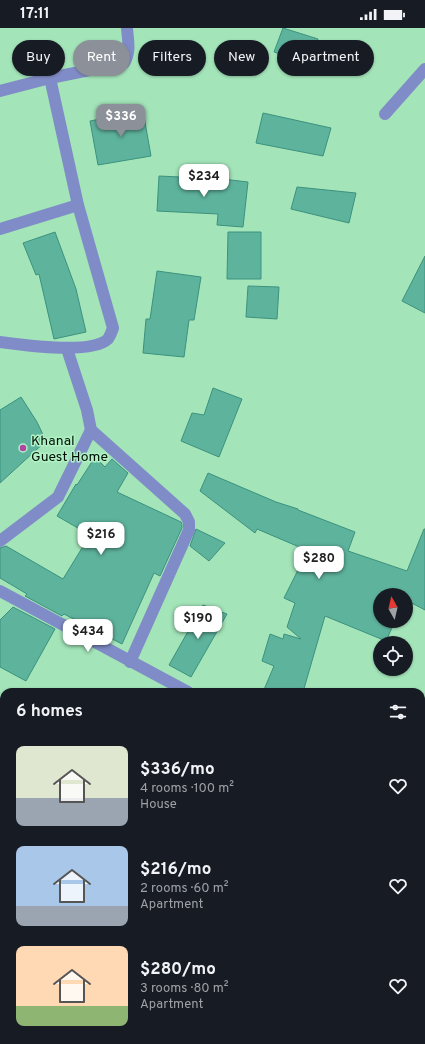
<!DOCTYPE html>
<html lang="en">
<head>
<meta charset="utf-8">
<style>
	body { margin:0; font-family:Overpass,sans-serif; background:#20242c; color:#f1f3f6; height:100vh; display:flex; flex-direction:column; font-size:15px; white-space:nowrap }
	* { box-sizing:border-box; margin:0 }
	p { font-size:13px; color:#9ea1a6 }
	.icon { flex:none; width:22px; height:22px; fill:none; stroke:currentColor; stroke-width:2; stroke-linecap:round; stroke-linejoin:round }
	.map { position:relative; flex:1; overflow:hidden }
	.side { position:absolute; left:0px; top:660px; width:425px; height:356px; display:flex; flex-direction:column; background:#171b24; border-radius:12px 12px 0 0; box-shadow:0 1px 3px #0004 }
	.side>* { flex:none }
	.guide { position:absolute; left:12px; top:12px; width:401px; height:36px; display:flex; gap:8px }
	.needle { width:26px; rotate:352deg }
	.buttons { position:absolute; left:373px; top:560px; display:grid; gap:8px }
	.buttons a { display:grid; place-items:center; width:40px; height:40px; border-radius:50%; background:#171b24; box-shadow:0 1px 3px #0004; font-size:20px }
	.price { position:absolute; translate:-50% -34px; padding:0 9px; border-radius:8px; background:#fff; color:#222; font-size:13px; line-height:26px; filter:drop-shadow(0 1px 2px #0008) }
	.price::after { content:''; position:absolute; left:50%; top:24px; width:12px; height:9px; margin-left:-6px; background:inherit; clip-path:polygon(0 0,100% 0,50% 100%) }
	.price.active { background:#8c9099; color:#fff }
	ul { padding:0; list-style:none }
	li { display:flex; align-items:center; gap:12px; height:100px; padding:0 16px }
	li span { display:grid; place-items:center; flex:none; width:112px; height:80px; border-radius:8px; color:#555 }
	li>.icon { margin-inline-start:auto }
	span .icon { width:48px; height:48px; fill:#fffc; stroke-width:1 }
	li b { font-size:17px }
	h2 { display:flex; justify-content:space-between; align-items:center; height:48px; padding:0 16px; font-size:17px }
	.chip { padding:0 14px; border-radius:18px; background:#171b24; box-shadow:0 1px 3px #0004; font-size:14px; line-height:36px }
	.chip.active { background:#8c9099; color:#fff }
	.status { display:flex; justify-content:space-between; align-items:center; height:28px; padding:0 20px; background:#171b24; direction:ltr }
	.status svg { height:11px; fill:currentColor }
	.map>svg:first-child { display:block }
</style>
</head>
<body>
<div class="status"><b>17:11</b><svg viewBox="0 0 49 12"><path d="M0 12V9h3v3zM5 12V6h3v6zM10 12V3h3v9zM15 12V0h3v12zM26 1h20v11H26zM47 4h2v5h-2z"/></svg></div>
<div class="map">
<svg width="425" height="1016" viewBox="0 0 425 1016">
	<rect width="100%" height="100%" fill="#a3e4b9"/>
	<g fill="#5eb39d" stroke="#3c927e">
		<path d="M283,0L318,11L309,36L274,24Z"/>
		<path d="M143,83L151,128L98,137L90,93Z"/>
		<path d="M263,85L331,100L323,128L256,115Z"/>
		<path d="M159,148L222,151L248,154L243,199L217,197L218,186L157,183Z"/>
		<path d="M297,159L356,165L349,195L291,181Z"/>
		<path d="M55,204L76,261L86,304L54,311L39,246L36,247L23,215Z"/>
		<path d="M228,204H261V251H227Z"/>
		<path d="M425,228V285L402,273Z"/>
		<path d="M157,243L201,249L194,292H189L184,329L143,325L146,291H150Z"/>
		<path d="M248,258L279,259L277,291L246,289Z"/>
		<path d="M213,360L242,371L219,429L181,413L192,385L204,387Z"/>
		<path d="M21,369L37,394L46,413L0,455V382Z"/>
		<path d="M95,429L105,439L112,431L128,445L117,464L181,494L182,496V500L160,548L154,545L122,616L64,586L62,588L25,568L27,566L0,550V520L6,518L63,551L90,507L57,488L76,456L77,457Z"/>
		<path d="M208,445L276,474L298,481V482L355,504L348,523L407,543L424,501H425V582L406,572V567H380V593H395L386,613L325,588L303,664H263L274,638L262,633L270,606L283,611L284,606L301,611L287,599L295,575L284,570L300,538L298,537L303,527L302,526L304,521L257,501L255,505L200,463Z"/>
		<path d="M196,501L225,515L209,533L190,518Z"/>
		<path d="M203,577L227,586L191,649L169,637Z"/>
		<path d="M13,579L55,601L26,653L0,639V592Z"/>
	</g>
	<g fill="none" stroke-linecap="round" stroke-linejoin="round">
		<g stroke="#808cc7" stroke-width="12">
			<path d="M0,63L50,50L124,35C131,24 128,13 127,0"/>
			<path d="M385,86L425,41"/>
			<path d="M0,201L78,177"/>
			<path d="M0,314C23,317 91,327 108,311C110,308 112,303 113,300L78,177L50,50"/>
			<path d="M67,321L87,382L91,402L185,486L189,494V502L130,634"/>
			<path d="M0,513L58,469L91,402"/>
			<path d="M0,563L188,664"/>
			<path d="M421,744L425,745"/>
			<path d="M0,954L4,956"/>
			<path d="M104,1012L111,1016"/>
			<path d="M208,1016L210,1012"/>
		</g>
	</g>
	<circle fill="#b343a0" stroke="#b0f2c6" stroke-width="1.5" cx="23" cy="420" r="4"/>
	<g text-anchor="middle" stroke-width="3" stroke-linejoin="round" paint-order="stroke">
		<g font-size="14" fill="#001004" stroke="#b0f2c6" text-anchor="start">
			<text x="31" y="417">Khanal<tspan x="31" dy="16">Guest Home</tspan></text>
		</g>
	</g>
</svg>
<div class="buttons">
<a><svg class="needle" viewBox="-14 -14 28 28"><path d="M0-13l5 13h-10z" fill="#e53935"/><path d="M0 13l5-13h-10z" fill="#9ea1a6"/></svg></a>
<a><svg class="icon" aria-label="locate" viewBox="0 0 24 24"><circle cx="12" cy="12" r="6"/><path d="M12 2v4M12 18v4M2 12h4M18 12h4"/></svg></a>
</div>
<b class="price active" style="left:121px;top:110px">$336</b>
<b class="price" style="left:204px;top:170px">$234</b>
<b class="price" style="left:101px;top:528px">$216</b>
<b class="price" style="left:319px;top:552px">$280</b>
<b class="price" style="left:198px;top:612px">$190</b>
<b class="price" style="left:88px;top:625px">$434</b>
<div class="guide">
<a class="chip">Buy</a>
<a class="chip active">Rent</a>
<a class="chip">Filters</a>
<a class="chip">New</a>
<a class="chip">Apartment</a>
</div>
<section class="side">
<h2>6 homes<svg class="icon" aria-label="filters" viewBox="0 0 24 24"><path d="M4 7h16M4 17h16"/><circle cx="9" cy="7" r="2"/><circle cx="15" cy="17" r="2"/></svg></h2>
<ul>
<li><span style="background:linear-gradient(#dfe7d0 65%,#9aa5b1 0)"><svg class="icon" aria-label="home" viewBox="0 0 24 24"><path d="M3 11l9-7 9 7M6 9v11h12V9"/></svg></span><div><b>$336/mo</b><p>4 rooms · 100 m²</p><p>House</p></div><svg class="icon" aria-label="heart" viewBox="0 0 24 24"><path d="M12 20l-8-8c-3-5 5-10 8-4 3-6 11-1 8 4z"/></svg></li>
<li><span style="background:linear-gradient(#a9c7e8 75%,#9aa5b1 0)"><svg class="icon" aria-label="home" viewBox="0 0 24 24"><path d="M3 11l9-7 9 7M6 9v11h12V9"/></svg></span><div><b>$216/mo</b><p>2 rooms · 60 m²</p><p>Apartment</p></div><svg class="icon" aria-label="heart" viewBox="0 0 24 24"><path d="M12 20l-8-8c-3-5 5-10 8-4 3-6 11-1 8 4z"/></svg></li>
<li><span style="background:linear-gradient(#ffd9b3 75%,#8fb573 0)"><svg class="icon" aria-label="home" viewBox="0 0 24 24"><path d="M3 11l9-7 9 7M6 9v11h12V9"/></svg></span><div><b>$280/mo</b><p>3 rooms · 80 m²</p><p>Apartment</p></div><svg class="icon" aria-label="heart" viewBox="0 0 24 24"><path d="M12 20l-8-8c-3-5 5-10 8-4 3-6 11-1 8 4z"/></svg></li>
</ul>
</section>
</div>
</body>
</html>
